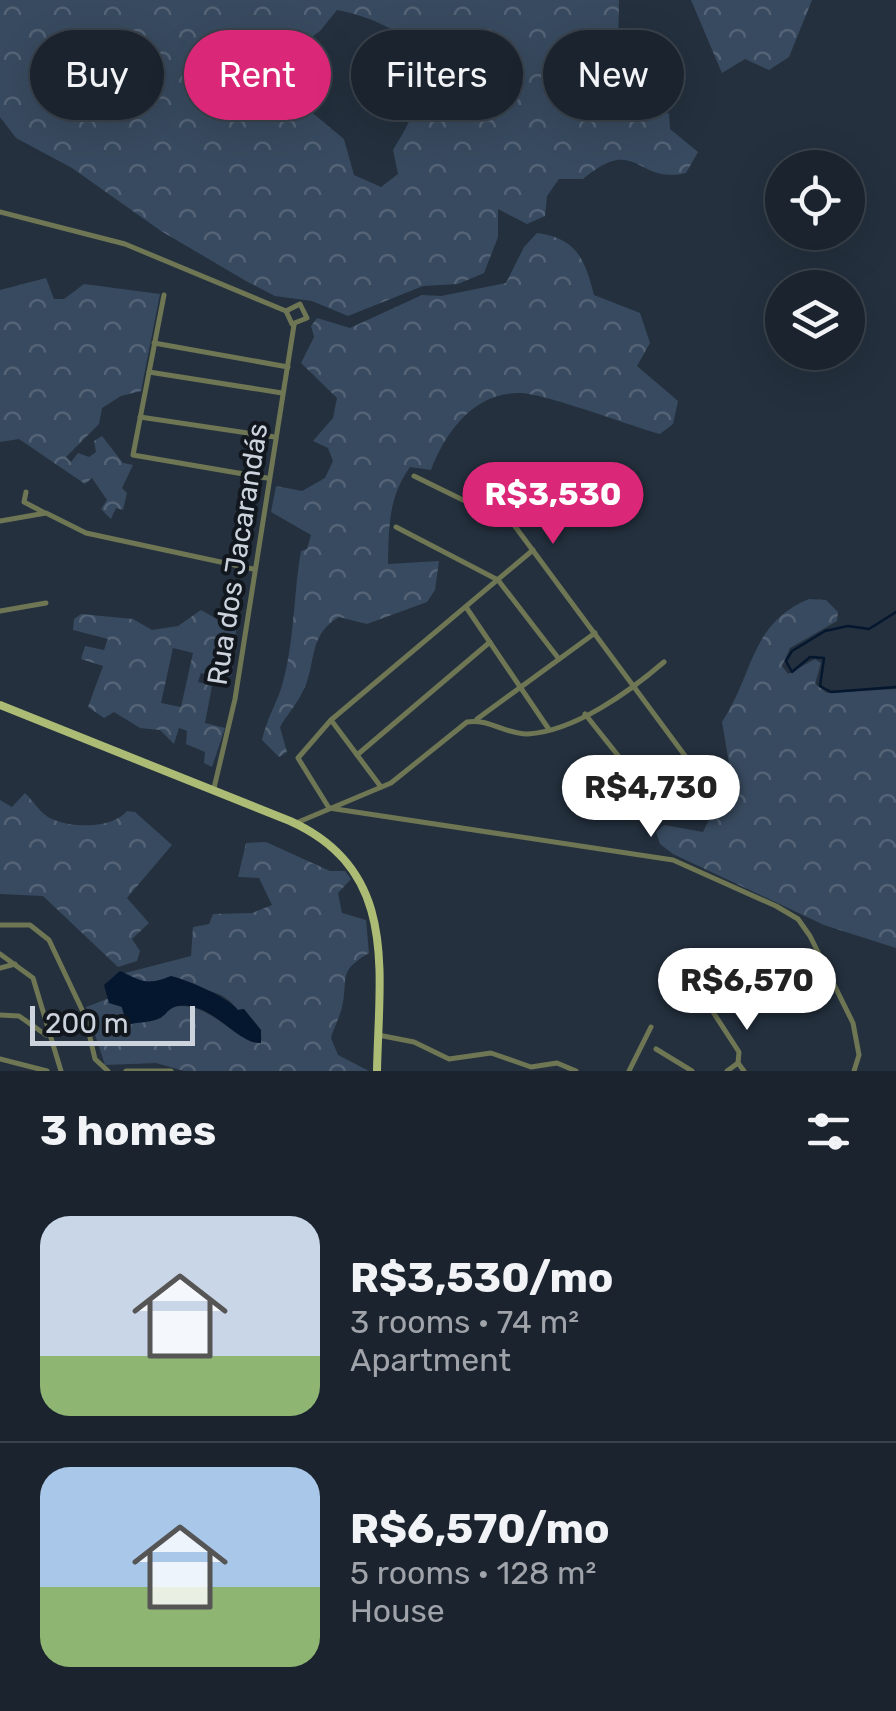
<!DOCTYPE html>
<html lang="en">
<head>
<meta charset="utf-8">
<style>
	body { margin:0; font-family:Rubik,sans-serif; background:#28303a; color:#f1f3f6; height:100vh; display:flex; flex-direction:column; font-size:38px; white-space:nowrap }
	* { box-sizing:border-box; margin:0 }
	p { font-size:32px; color:#a0a4aa }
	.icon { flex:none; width:55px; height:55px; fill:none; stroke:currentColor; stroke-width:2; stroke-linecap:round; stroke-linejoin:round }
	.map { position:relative; height:1071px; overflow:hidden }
	.side { display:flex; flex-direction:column; background:#1b242e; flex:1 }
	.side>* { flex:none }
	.top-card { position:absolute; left:30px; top:30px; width:838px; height:90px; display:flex; gap:20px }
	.buttons { position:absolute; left:765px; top:150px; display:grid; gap:20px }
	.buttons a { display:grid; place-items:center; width:100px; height:100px; border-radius:50%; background:#1b242e; box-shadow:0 10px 40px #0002,0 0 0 2px #39414a; font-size:50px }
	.scale { position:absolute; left:30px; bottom:25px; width:165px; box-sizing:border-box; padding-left:10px; border:5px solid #ccd3dd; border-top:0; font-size:28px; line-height:35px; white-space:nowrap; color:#ccd3dd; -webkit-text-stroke:8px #12171e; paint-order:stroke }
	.price { position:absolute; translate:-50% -85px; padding:0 22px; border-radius:35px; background:#fff; color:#222; font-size:32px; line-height:65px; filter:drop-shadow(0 2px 5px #0008) }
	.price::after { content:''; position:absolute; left:50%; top:60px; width:30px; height:22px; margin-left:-15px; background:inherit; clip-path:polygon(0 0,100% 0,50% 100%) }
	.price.on { background:#db2777; color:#fff }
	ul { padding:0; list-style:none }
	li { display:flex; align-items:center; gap:30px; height:250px; padding:0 40px }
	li+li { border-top:2px solid #39414a }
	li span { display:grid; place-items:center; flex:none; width:280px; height:200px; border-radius:30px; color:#555 }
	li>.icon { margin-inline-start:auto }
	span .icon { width:120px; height:120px; fill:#fffc; stroke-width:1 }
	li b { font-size:42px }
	h2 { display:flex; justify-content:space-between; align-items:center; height:120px; padding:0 40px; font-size:42px }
	.tag { padding:0 35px; border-radius:45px; background:#1b242e; box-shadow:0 10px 40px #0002,0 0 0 2px #39414a; font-size:35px; line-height:90px }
	.tag.on { background:#db2777; color:#fff }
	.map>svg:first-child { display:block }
</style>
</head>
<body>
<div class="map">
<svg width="896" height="1071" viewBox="0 0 896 1071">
	<defs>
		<pattern id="forest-crowns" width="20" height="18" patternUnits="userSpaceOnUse" patternTransform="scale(2.5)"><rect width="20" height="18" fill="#384a5f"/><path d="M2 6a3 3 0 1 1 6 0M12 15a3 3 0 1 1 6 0" fill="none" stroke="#546376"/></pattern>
	</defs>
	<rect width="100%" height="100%" fill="#24303e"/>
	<g fill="url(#forest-crowns)" fill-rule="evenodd">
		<path d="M0,0H619L618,46L608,67L624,72L630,87L669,114L670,129L698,152L686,173C636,185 637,133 583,179H559L547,196L545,216L527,224L498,209V237L484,273L458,284L423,286L348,316L312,301L275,296L246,281L161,231L72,168L16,138L0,117ZM337,10C369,16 404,31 425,56C424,95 413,118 393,150L398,174L381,187L354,175L344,139L298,101L279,61L320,31Z"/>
		<path d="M691,0H812L789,57L769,70L745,59L722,73Z"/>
		<path d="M537,233C577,238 585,260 594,295L640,313L650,343L637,366L678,401L673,424L660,434C630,426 542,392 518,393C473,393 445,433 431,470L410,467C388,498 389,527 388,564L439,561L435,590L427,602L367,624L339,617C306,637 318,663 302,693C296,705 287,715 280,727L287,752L279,757L262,740C266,721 275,706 281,689C295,643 293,596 301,551L307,549L311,535L271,512L276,486L302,491L325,478L333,461L328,448L313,441L333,418L337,398L301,363L314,337L311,326L317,318L350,328L422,295L441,296L506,283L524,247Z"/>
		<path d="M46,278L54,299H64L84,284L160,294L141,391L121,396L102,408L99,424L66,457L71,462L78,453L89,457L96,452L94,441L102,436L123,463L133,465L122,488L127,493L123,510L116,508L111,519L101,509L107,500L92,478L85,484L19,439L0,442V290Z"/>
		<path d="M809,599L826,600L838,612L837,621L790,648L782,666L788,674L815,659L821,663L815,684L827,693L896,689V948L824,925L673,854L660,844L656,832L664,825L703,832L731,775L722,722C754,674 750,623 809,599Z"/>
		<path d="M201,610L236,630L232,675L225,679L201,673L198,682L212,686L205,723L225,728L212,767L204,763L205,752L186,744L187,731L179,728L174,744L160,730L140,728L114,712L104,718L88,707L103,666L81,659L85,646L104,650L108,639L73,630L74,619L81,614L133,619L152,630L178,626ZM173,648L193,653L181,707L161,703Z"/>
		<path d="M25,793C32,800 40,812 48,817C69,829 112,829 127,811L135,812L172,845L127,898L149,923L132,939L140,951L137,961L118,967L43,896L0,894V800L12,807Z"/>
		<path d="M266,842L330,871H345L351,879L338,893L342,913L366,920L369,953C336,972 349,979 342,1007C340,1017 334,1027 331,1038L338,1055L369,1071H184L156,1063L105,1065L86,1007L107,999L121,1006L128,1025C141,1021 172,1006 181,1006C214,1006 233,1041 262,1039L244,1009L238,1010C212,972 156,1001 125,973L191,956L193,927L209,924L213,914L252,913L272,905L259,878L238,877L246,843Z"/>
	</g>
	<path fill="#04172e" d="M120,971C142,981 146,986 171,976C190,981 226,996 238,1010L244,1009L261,1030V1043C237,1045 212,1000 177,1006C168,1008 166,1016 158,1019C148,1023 137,1022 127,1025L122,1007L109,1003L104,985Z"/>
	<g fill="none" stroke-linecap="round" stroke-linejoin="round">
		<path stroke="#04172e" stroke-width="2.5" d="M896,612L869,629L848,626L825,631L792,651L786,661L792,672L810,657L824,658L820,686L831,692L896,687"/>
		<g stroke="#6e7654" stroke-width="5">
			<path d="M0,212L125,244L286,311L292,324L307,318L300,304L286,311"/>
			<path d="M164,295L133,455L267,478"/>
			<path d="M154,343L288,367"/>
			<path d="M149,372L282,393"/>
			<path d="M140,417L275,437"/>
			<path d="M414,476L514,525L700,776L659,807L585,714"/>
			<path d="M26,492L24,502L43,512"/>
			<path d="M0,521L46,513L86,533L253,569"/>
			<path d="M396,527L498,580L559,659"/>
			<path d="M533,550L331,720L298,758L329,808L673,860L776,906L798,919L810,936L853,1023L859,1055L854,1071"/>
			<path d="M466,607L548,728"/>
			<path d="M0,611L46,603"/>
			<path d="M477,719L595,633"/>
			<path d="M331,720L381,787"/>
			<path d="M357,755L490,642"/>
			<path d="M214,788L235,699L294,325"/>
			<path d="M296,823L391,783L467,722C488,718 507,735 528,734C575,731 629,692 664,662"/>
			<path d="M0,925H30L49,940L85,1016L95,1059L108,1071"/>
			<path d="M0,954L33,978L61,1071"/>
			<path d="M0,968L15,964"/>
			<path d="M713,1012L739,1052L738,1063"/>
			<path d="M0,1015L19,1016L46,1035"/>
			<path d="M378,1035L414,1042L449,1059L491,1053L531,1067L557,1063L576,1071"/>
			<path d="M656,1049L692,1071"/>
			<path d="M0,1059L47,1071"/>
			<path d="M126,1071H171"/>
			<path d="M629,1071L651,1027"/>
			<path d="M727,1071L738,1063L744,1071"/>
		</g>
		<path stroke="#adbc75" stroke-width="8" d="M0,705L290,821C399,870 379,970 377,1071"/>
	</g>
	<g text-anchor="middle" stroke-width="8" stroke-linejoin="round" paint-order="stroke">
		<g font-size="28" fill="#ccd3dd" stroke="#12171e">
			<text transform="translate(237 554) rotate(-81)" y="10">Rua dos Jacarandás</text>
		</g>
	</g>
</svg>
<div class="buttons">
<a><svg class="icon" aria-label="locate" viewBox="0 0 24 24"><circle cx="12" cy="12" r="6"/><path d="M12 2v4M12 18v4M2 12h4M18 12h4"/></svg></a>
<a><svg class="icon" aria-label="layers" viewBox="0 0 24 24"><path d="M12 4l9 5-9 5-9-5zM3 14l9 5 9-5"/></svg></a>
</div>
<div class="scale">200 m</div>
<b class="price on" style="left:553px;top:547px">R$3,530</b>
<b class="price" style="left:651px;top:840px">R$4,730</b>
<b class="price" style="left:747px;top:1033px">R$6,570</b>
<div class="top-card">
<a class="tag">Buy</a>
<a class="tag on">Rent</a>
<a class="tag">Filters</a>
<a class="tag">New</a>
</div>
</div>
<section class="side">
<h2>3 homes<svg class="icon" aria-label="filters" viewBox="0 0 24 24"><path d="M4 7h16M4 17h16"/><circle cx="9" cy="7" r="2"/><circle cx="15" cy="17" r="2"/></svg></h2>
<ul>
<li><span style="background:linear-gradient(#c9d6e8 70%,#8fb573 0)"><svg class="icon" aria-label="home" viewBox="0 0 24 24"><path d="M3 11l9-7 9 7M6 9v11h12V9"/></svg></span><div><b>R$3,530/mo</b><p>3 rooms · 74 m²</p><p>Apartment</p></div></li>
<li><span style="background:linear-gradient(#a9c7e8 60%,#8fb573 0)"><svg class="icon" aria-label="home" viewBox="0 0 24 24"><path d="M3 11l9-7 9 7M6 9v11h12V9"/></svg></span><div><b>R$6,570/mo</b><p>5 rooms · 128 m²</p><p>House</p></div></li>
</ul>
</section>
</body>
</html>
